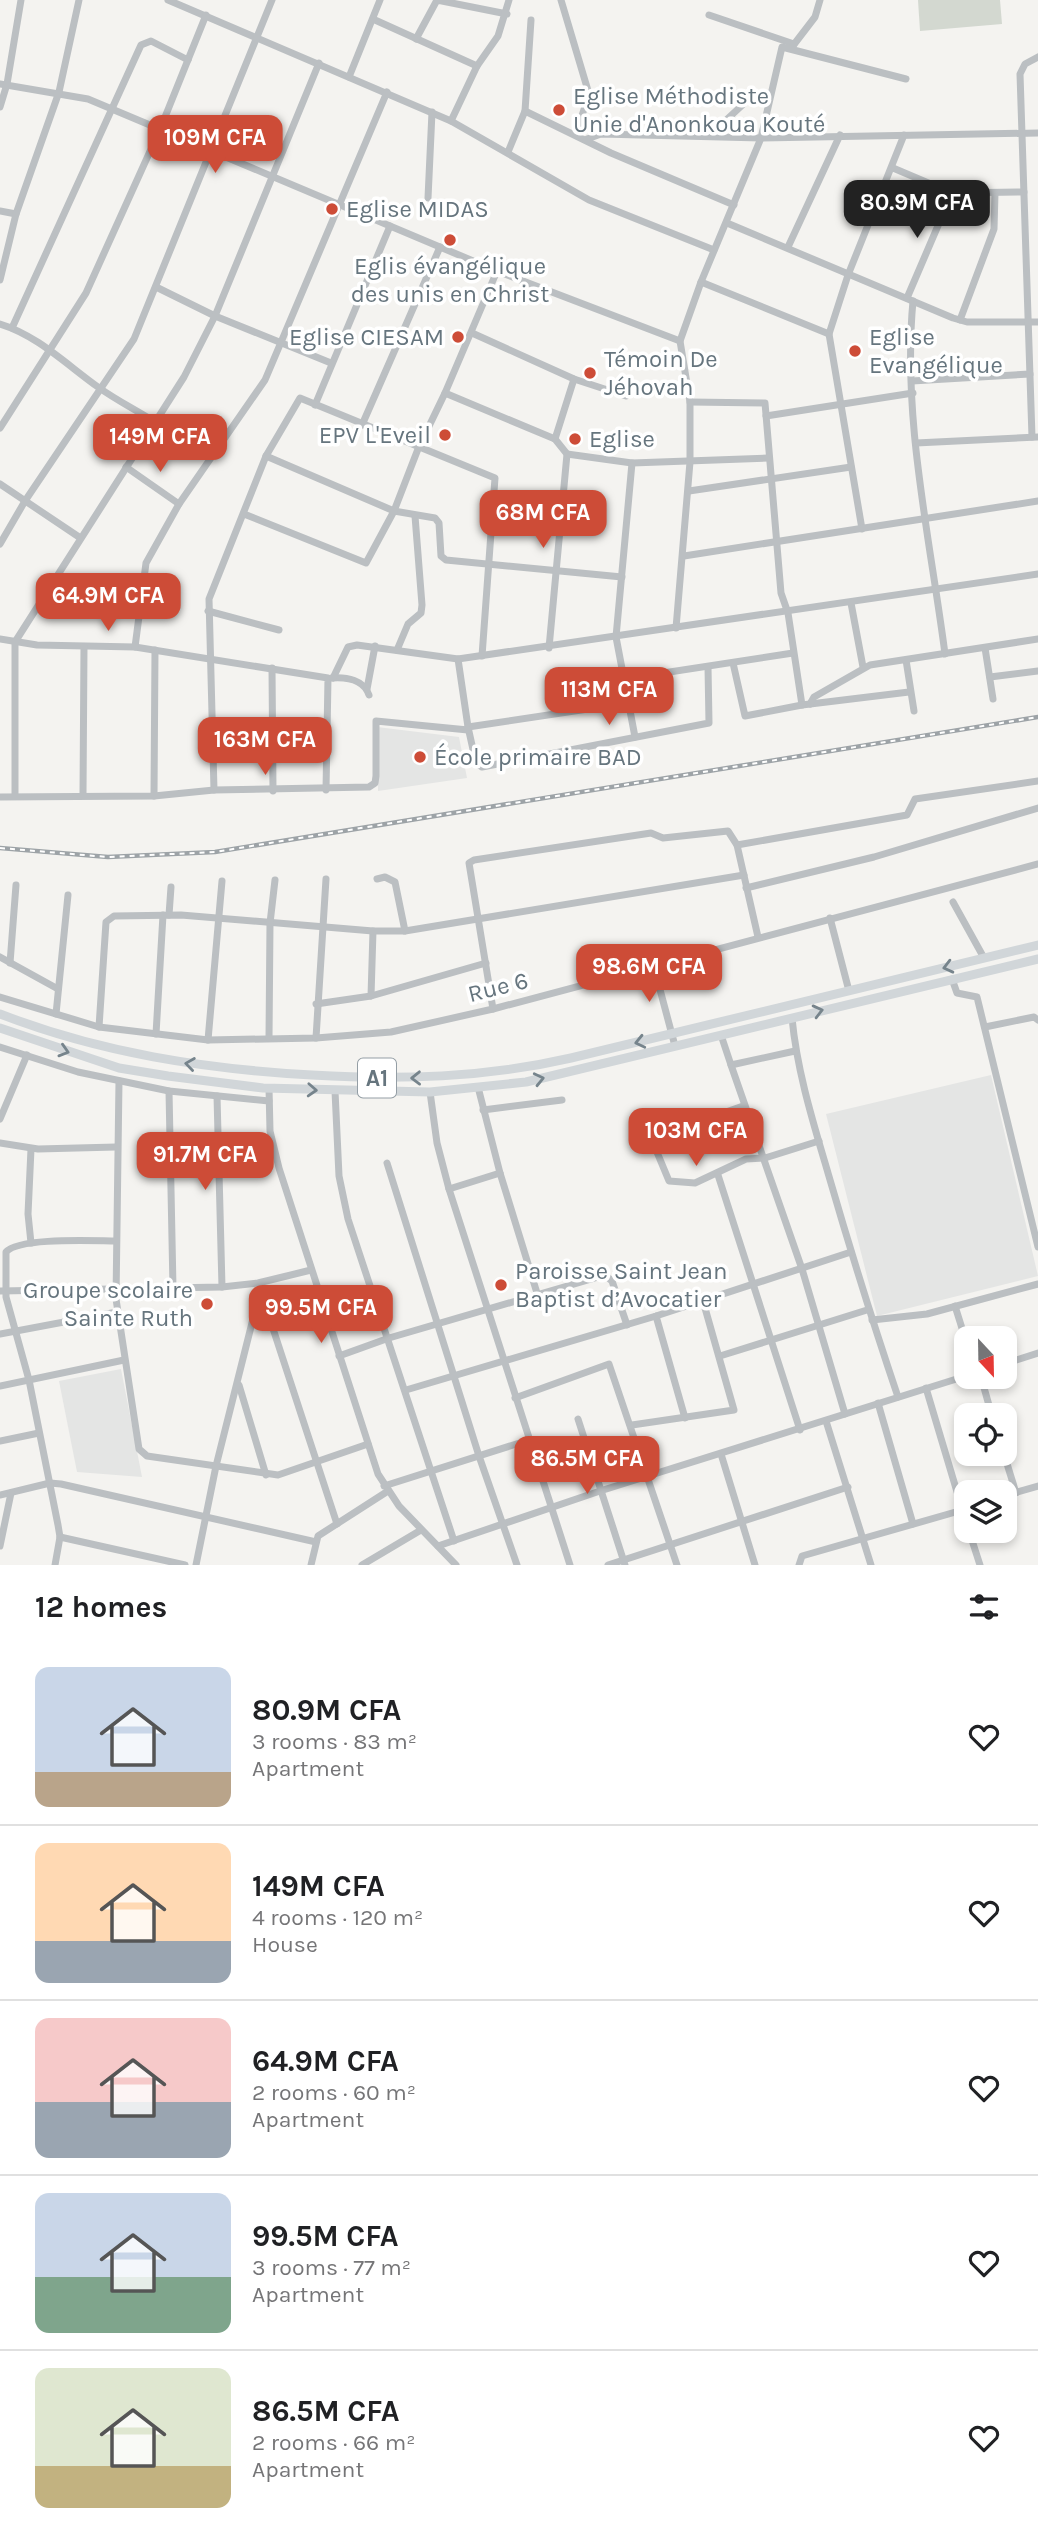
<!DOCTYPE html>
<html lang="en">
<head>
<meta charset="utf-8">
<style>
	body { margin:0; font-family:Karla,sans-serif; background:#f6f6f6; color:#202124; height:100vh; display:flex; flex-direction:column; font-size:26px; white-space:nowrap }
	* { box-sizing:border-box; margin:0 }
	p { font-size:23px; color:#757577 }
	.icon { flex:none; width:38px; height:38px; fill:none; stroke:currentColor; stroke-width:2; stroke-linecap:round; stroke-linejoin:round }
	.map { position:relative; height:1565px; overflow:hidden }
	.drawer { display:flex; flex-direction:column; background:#fff; flex:1 }
	.drawer>* { flex:none }
	.needle { width:46px; rotate:158deg }
	.tools { position:absolute; left:954px; top:1326px; display:grid; gap:14px }
	.tools a { display:grid; place-items:center; width:63px; height:63px; border-radius:14px; background:#fff; box-shadow:0 4px 10px #0003; font-size:35px }
	.price { position:absolute; translate:-50% -60px; padding:0 16px; border-radius:14px; background:#cd4c37; color:#fff; font-size:23px; line-height:46px; filter:drop-shadow(0 2px 4px #0008) }
	.price::after { content:''; position:absolute; left:50%; top:42px; width:21px; height:16px; margin-left:-10px; background:inherit; clip-path:polygon(0 0,100% 0,50% 100%) }
	.price.current { background:#222; color:#fff }
	ul { padding:0; list-style:none }
	li { display:flex; align-items:center; gap:21px; height:175px; padding:0 35px }
	li+li { border-top:2px solid #e0e0e0 }
	li span { display:grid; place-items:center; flex:none; width:196px; height:140px; border-radius:14px; color:#555 }
	li>.icon { margin-inline-start:auto }
	span .icon { width:84px; height:84px; fill:#fffc; stroke-width:1 }
	li b { font-size:30px }
	h2 { display:flex; justify-content:space-between; align-items:center; height:84px; padding:0 35px; font-size:30px }
	.map>svg:first-child { display:block }
</style>
</head>
<body>
<div class="map">
<svg width="1038" height="1565" viewBox="0 0 1038 1565">
	<rect width="100%" height="100%" fill="#f4f3f0"/>
	<g fill="#e4e5e4">
		<path d="M377,727L459,737L467,778L378,791Z"/>
		<path d="M991,1075L1038,1276L877,1316L826,1114Z"/>
		<path d="M121,1369L142,1477L77,1472L59,1381Z"/>
	</g>
	<path fill="#d3d8d0" d="M918,0H1000L1002,24L920,31Z"/>
	<g fill="none" stroke-linecap="round" stroke-linejoin="round">
		<g stroke="#bbbfc2" stroke-width="7">
			<path d="M168,0L451,121L589,200L714,250"/>
			<path d="M561,0L589,94L576,134"/>
			<path d="M709,15L794,44"/>
			<path d="M375,20L477,66"/>
			<path d="M416,39L437,0L507,14"/>
			<path d="M792,47L815,17L820,0"/>
			<path d="M349,77L380,0"/>
			<path d="M0,84L88,99L497,271L680,341"/>
			<path d="M0,107L7,84L21,0"/>
			<path d="M525,111L531,20"/>
			<path d="M451,121L477,66L498,36L509,0"/>
			<path d="M709,136L751,97"/>
			<path d="M587,139L601,134L761,138L1038,133"/>
			<path d="M508,152L525,111L611,153L734,205"/>
			<path d="M893,168L952,193L1024,192"/>
			<path d="M428,198L432,112"/>
			<path d="M0,211L16,214"/>
			<path d="M727,223L953,318L967,322H1038"/>
			<path d="M788,247L840,135"/>
			<path d="M0,280L16,214L59,92L79,0"/>
			<path d="M701,282L829,334L848,275L904,135"/>
			<path d="M156,287L215,316L331,363"/>
			<path d="M907,298L952,193"/>
			<path d="M913,301C902,418 930,538 945,654"/>
			<path d="M960,320L994,229L995,193"/>
			<path d="M0,324C37,335 67,365 98,387C116,400 136,410 155,422"/>
			<path d="M12,328L141,45L151,41L188,60"/>
			<path d="M472,333L574,379L626,396"/>
			<path d="M829,334L862,529"/>
			<path d="M912,381L1030,374"/>
			<path d="M445,393L497,271"/>
			<path d="M690,402L765,403L781,593L788,613L802,705L909,692"/>
			<path d="M315,405L390,226"/>
			<path d="M766,416L913,393"/>
			<path d="M362,425L440,247"/>
			<path d="M0,428L86,293L161,127L206,15"/>
			<path d="M1032,437L1020,74L1025,64L1038,57"/>
			<path d="M555,439L574,379"/>
			<path d="M916,443L1038,437"/>
			<path d="M567,454L632,463L768,458"/>
			<path d="M266,456L394,511L435,518L439,523L441,556L446,560L622,577"/>
			<path d="M632,463L616,637L635,737"/>
			<path d="M126,467L179,504"/>
			<path d="M0,484L79,537"/>
			<path d="M689,491L851,467"/>
			<path d="M244,514L366,563L394,511L418,449L445,393L555,439L567,454L549,648"/>
			<path d="M0,544L25,501L134,339L272,0"/>
			<path d="M684,556L1038,501"/>
			<path d="M851,603L863,667"/>
			<path d="M208,611L279,630"/>
			<path d="M676,628L690,462V402L680,341L701,282L761,138L782,47L906,79"/>
			<path d="M0,639L37,645L135,647L328,678L326,790"/>
			<path d="M135,647L146,563L179,504L265,380L387,92"/>
			<path d="M985,648L993,699"/>
			<path d="M397,650L408,624L421,613L422,605L415,516"/>
			<path d="M458,659L468,727"/>
			<path d="M906,660L914,711"/>
			<path d="M733,663L745,716L802,705"/>
			<path d="M272,668L273,791"/>
			<path d="M990,677L1038,671"/>
			<path d="M332,678C347,677 364,680 369,695"/>
			<path d="M333,678L348,647L357,645L458,659L1038,574"/>
			<path d="M624,679L793,653"/>
			<path d="M367,689L375,646"/>
			<path d="M628,703L468,727L476,763L482,767L709,723L708,667"/>
			<path d="M810,704L814,697L870,665L1038,639"/>
			<path d="M214,790L209,599L266,456L300,398L495,478L482,656"/>
			<path d="M83,795L84,647"/>
			<path d="M15,796V642L184,377L215,316L319,63"/>
			<path d="M154,796L155,650"/>
			<path d="M0,797L154,796L214,790L369,787L375,783L376,776V721L468,730"/>
			<path d="M737,845L907,815L915,799L1038,781"/>
			<path d="M377,879L385,877L395,882L405,931"/>
			<path d="M746,888L874,857L1038,808"/>
			<path d="M953,902L984,958"/>
			<path d="M169,915L171,887"/>
			<path d="M830,918L849,991"/>
			<path d="M0,957L58,989"/>
			<path d="M10,963L16,885"/>
			<path d="M654,967L675,1046"/>
			<path d="M952,979L957,993L977,997L1038,1247"/>
			<path d="M371,996L486,963"/>
			<path d="M0,997L99,1027L208,1040L316,1038L391,1032L493,1009L1038,864"/>
			<path d="M316,1004L371,996L373,931"/>
			<path d="M493,1009L469,863L474,860L651,833L663,838L728,831L737,845L758,937"/>
			<path d="M56,1014L68,895"/>
			<path d="M792,1018C797,1071 813,1122 828,1173C850,1249 873,1323 898,1397"/>
			<path d="M99,1027L106,922L114,916L181,915L373,931H405L744,875"/>
			<path d="M985,1027L1034,1017L1038,1020"/>
			<path d="M156,1034L163,915"/>
			<path d="M721,1035L731,1065L795,1051"/>
			<path d="M269,1038L270,923L275,880"/>
			<path d="M316,1038L326,879"/>
			<path d="M208,1040L222,881"/>
			<path d="M0,1047L78,1072L169,1091L269,1101"/>
			<path d="M731,1065L802,1269L845,1414"/>
			<path d="M119,1081L116,1299L139,1449L147,1456L278,1475L368,1444"/>
			<path d="M478,1087L500,1173L537,1293"/>
			<path d="M269,1088L270,1131L279,1168L378,1474L399,1506L456,1565"/>
			<path d="M169,1091L173,1288"/>
			<path d="M335,1091L339,1176L348,1219L454,1541"/>
			<path d="M430,1092L437,1143L449,1189L570,1565"/>
			<path d="M217,1096L222,1287"/>
			<path d="M743,1106L655,1137L654,1145L669,1181L695,1183L746,1159L765,1158L819,1141"/>
			<path d="M483,1110L562,1100"/>
			<path d="M0,1119L27,1055"/>
			<path d="M0,1143L38,1149L116,1147"/>
			<path d="M31,1149L28,1214L31,1243"/>
			<path d="M387,1163L479,1456L517,1565"/>
			<path d="M718,1175L800,1430"/>
			<path d="M449,1189L500,1173"/>
			<path d="M0,1291L222,1287L258,1283L311,1270"/>
			<path d="M261,1292L337,1524"/>
			<path d="M955,1306L966,1341"/>
			<path d="M656,1316L685,1418"/>
			<path d="M872,1320L927,1314L1038,1284"/>
			<path d="M0,1334L117,1312"/>
			<path d="M339,1356L389,1338L605,1275L612,1281L627,1325"/>
			<path d="M720,1356L867,1310"/>
			<path d="M1004,1364L1038,1353"/>
			<path d="M981,1377L992,1416"/>
			<path d="M239,1385L266,1475"/>
			<path d="M0,1386L124,1360"/>
			<path d="M926,1388L966,1522"/>
			<path d="M406,1390L656,1316L851,1252"/>
			<path d="M515,1398L609,1364L677,1565"/>
			<path d="M878,1403L913,1524"/>
			<path d="M578,1419L625,1565"/>
			<path d="M826,1421L871,1565"/>
			<path d="M632,1425L734,1410L703,1301"/>
			<path d="M0,1441L39,1433"/>
			<path d="M721,1454L755,1565"/>
			<path d="M1004,1454L1016,1493"/>
			<path d="M384,1486L529,1440"/>
			<path d="M0,1495L50,1483L61,1484L316,1542"/>
			<path d="M1004,1496L1038,1486"/>
			<path d="M969,1531L980,1565"/>
			<path d="M60,1537L185,1565"/>
			<path d="M0,1546L11,1493"/>
			<path d="M438,1546L600,1491L966,1376"/>
			<path d="M55,1565L60,1537L58,1525L29,1380L6,1297V1252C19,1237 94,1241 116,1241"/>
			<path d="M196,1565L216,1466L260,1291"/>
			<path d="M311,1565L318,1536L388,1491"/>
			<path d="M362,1565L421,1530"/>
			<path d="M608,1565L848,1487"/>
			<path d="M799,1565L802,1556L966,1509"/>
		</g>
		<g stroke="#d1d6d9" stroke-width="9">
			<path d="M0,1014C101,1053 204,1069 312,1075C400,1080 484,1078 571,1058L1038,945"/>
			<path d="M0,1028L119,1068L168,1076L263,1088L430,1092L526,1082L1038,959"/>
		</g>
		<g stroke="#9da3a7" stroke-width="4.5">
			<path id="rail" d="M0,848L108,857L215,852L1038,717"/>
		</g>
		<use href="#rail" stroke="#fff" stroke-width="2" stroke-dasharray="5" stroke-linecap="butt"/>
	</g>
	<defs><path id="oneway-chevron" d="M-2-3.5L2.5 0L-2 3.5" fill="none" stroke-width="1.6" stroke-linecap="round" stroke-linejoin="round" transform="scale(1.75)"/></defs>
	<g stroke="#76848c">
		<use href="#oneway-chevron" transform="translate(948 967) rotate(166)"/>
		<use href="#oneway-chevron" transform="translate(818 1011) rotate(-14)"/>
		<use href="#oneway-chevron" transform="translate(640 1042) rotate(167)"/>
		<use href="#oneway-chevron" transform="translate(64 1051) rotate(17)"/>
		<use href="#oneway-chevron" transform="translate(190 1064) rotate(-172)"/>
		<use href="#oneway-chevron" transform="translate(416 1078) rotate(179)"/>
		<use href="#oneway-chevron" transform="translate(539 1079) rotate(-13)"/>
		<use href="#oneway-chevron" transform="translate(312 1090) rotate(3)"/>
	</g>
	<g fill="#cd4c37" stroke="#fff" stroke-width="2.5">
		<circle cx="559" cy="110" r="7"/>
		<circle cx="332" cy="209" r="7"/>
		<circle cx="450" cy="240" r="7"/>
		<circle cx="458" cy="337" r="7"/>
		<circle cx="855" cy="351" r="7"/>
		<circle cx="590" cy="373" r="7"/>
		<circle cx="445" cy="435" r="7"/>
		<circle cx="575" cy="439" r="7"/>
		<circle cx="420" cy="757" r="7"/>
		<circle cx="501" cy="1285" r="7"/>
		<circle cx="207" cy="1304" r="7"/>
	</g>
	<g text-anchor="middle" stroke-width="7" stroke-linejoin="round" paint-order="stroke">
		<rect fill="#fff" stroke="#949ea5" stroke-width="2" x="358" y="1058.5" width="38" height="39" rx="5"/>
		<g font-size="23" font-weight="bold" fill="#66757e">
			<text x="377" y="1086">A1</text>
		</g>
		<g font-size="24" fill="#66757e" stroke="#fff" text-anchor="start">
			<text x="573" y="104">Eglise Méthodiste<tspan x="573" dy="28">Unie d'Anonkoua Kouté</tspan></text>
			<text x="346" y="217">Eglise MIDAS</text>
			<text x="450" y="274" text-anchor="middle">Eglis évangélique<tspan x="450" dy="28">des unis en Christ</tspan></text>
			<text x="444" y="345" text-anchor="end">Eglise CIESAM</text>
			<text x="869" y="345">Eglise<tspan x="869" dy="28">Evangélique</tspan></text>
			<text x="604" y="367">Témoin De<tspan x="604" dy="28">Jéhovah</tspan></text>
			<text x="431" y="443" text-anchor="end">EPV L'Eveil</text>
			<text x="589" y="447">Eglise</text>
			<text x="434" y="765">École primaire BAD</text>
			<text x="515" y="1279">Paroisse Saint Jean<tspan x="515" dy="28">Baptist d’Avocatier</tspan></text>
			<text x="193" y="1298" text-anchor="end">Groupe scolaire<tspan x="193" dy="28">Sainte Ruth</tspan></text>
		</g>
		<g font-size="24" fill="#66757e" stroke="#fff">
			<text transform="translate(498 987) rotate(-14)" y="8">Rue 6</text>
		</g>
	</g>
</svg>
<div class="tools">
<a><svg class="needle" viewBox="-14 -14 28 28"><path d="M0-13l5 13h-10z" fill="#e53935"/><path d="M0 13l5-13h-10z" fill="#757577"/></svg></a>
<a><svg class="icon" aria-label="locate" viewBox="0 0 24 24"><circle cx="12" cy="12" r="6"/><path d="M12 2v4M12 18v4M2 12h4M18 12h4"/></svg></a>
<a><svg class="icon" aria-label="layers" viewBox="0 0 24 24"><path d="M12 4l9 5-9 5-9-5zM3 14l9 5 9-5"/></svg></a>
</div>
<b class="price" style="left:215px;top:175px">109M CFA</b>
<b class="price current" style="left:917px;top:240px">80.9M CFA</b>
<b class="price" style="left:160px;top:474px">149M CFA</b>
<b class="price" style="left:543px;top:550px">68M CFA</b>
<b class="price" style="left:108px;top:633px">64.9M CFA</b>
<b class="price" style="left:609px;top:727px">113M CFA</b>
<b class="price" style="left:265px;top:777px">163M CFA</b>
<b class="price" style="left:649px;top:1004px">98.6M CFA</b>
<b class="price" style="left:696px;top:1168px">103M CFA</b>
<b class="price" style="left:205px;top:1192px">91.7M CFA</b>
<b class="price" style="left:321px;top:1345px">99.5M CFA</b>
<b class="price" style="left:587px;top:1496px">86.5M CFA</b>
</div>
<section class="drawer">
<h2>12 homes<svg class="icon" aria-label="filters" viewBox="0 0 24 24"><path d="M4 7h16M4 17h16"/><circle cx="9" cy="7" r="2"/><circle cx="15" cy="17" r="2"/></svg></h2>
<ul>
<li><span style="background:linear-gradient(#c9d6e8 75%,#b9a48a 0)"><svg class="icon" aria-label="home" viewBox="0 0 24 24"><path d="M3 11l9-7 9 7M6 9v11h12V9"/></svg></span><div><b>80.9M CFA</b><p>3 rooms · 83 m²</p><p>Apartment</p></div><svg class="icon" aria-label="heart" viewBox="0 0 24 24"><path d="M12 20l-8-8c-3-5 5-10 8-4 3-6 11-1 8 4z"/></svg></li>
<li><span style="background:linear-gradient(#ffd9b3 70%,#9aa5b1 0)"><svg class="icon" aria-label="home" viewBox="0 0 24 24"><path d="M3 11l9-7 9 7M6 9v11h12V9"/></svg></span><div><b>149M CFA</b><p>4 rooms · 120 m²</p><p>House</p></div><svg class="icon" aria-label="heart" viewBox="0 0 24 24"><path d="M12 20l-8-8c-3-5 5-10 8-4 3-6 11-1 8 4z"/></svg></li>
<li><span style="background:linear-gradient(#f6c9c9 60%,#9aa5b1 0)"><svg class="icon" aria-label="home" viewBox="0 0 24 24"><path d="M3 11l9-7 9 7M6 9v11h12V9"/></svg></span><div><b>64.9M CFA</b><p>2 rooms · 60 m²</p><p>Apartment</p></div><svg class="icon" aria-label="heart" viewBox="0 0 24 24"><path d="M12 20l-8-8c-3-5 5-10 8-4 3-6 11-1 8 4z"/></svg></li>
<li><span style="background:linear-gradient(#c9d6e8 60%,#7fa58c 0)"><svg class="icon" aria-label="home" viewBox="0 0 24 24"><path d="M3 11l9-7 9 7M6 9v11h12V9"/></svg></span><div><b>99.5M CFA</b><p>3 rooms · 77 m²</p><p>Apartment</p></div><svg class="icon" aria-label="heart" viewBox="0 0 24 24"><path d="M12 20l-8-8c-3-5 5-10 8-4 3-6 11-1 8 4z"/></svg></li>
<li><span style="background:linear-gradient(#dfe7d0 70%,#c2b280 0)"><svg class="icon" aria-label="home" viewBox="0 0 24 24"><path d="M3 11l9-7 9 7M6 9v11h12V9"/></svg></span><div><b>86.5M CFA</b><p>2 rooms · 66 m²</p><p>Apartment</p></div><svg class="icon" aria-label="heart" viewBox="0 0 24 24"><path d="M12 20l-8-8c-3-5 5-10 8-4 3-6 11-1 8 4z"/></svg></li>
</ul>
</section>
</body>
</html>
